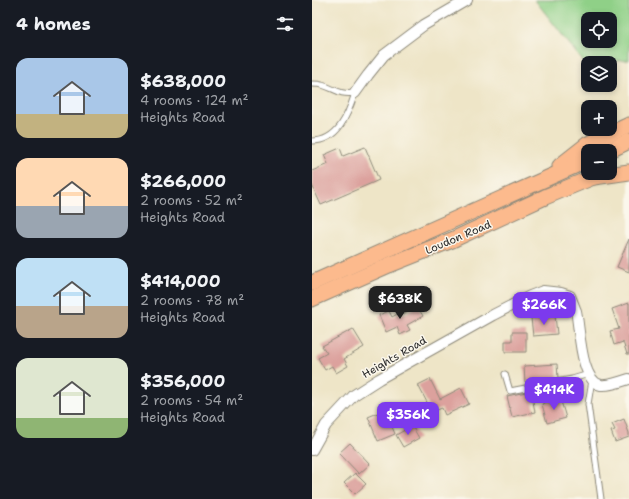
<!DOCTYPE html>
<html lang="en">
<head>
<meta charset="utf-8">
<style>
	body { margin:0; font-family:"Shantell Sans",sans-serif; background:#242831; color:#f1f3f6; height:100vh; display:flex; flex-direction:column; font-size:15px; white-space:nowrap }
	* { box-sizing:border-box; margin:0 }
	p { font-size:13px; color:#9ea1a6 }
	.icon { flex:none; width:22px; height:22px; fill:none; stroke:currentColor; stroke-width:2; stroke-linecap:round; stroke-linejoin:round }
	.map { position:relative; flex:1; overflow:hidden }
	.panel { display:flex; flex-direction:column; background:#171b24; width:312px }
	.panel>* { flex:none }
	.fabs { position:absolute; left:269px; top:12px; display:grid; gap:8px }
	.fabs a { display:grid; place-items:center; width:36px; height:36px; border-radius:8px; background:#171b24; box-shadow:0 2px 6px #0003; font-size:20px }
	.price { position:absolute; translate:-50% -34px; padding:0 9px; border-radius:8px; background:#7c3aed; color:#fff; font-size:13px; line-height:26px; filter:drop-shadow(0 1px 2px #0008) }
	.price::after { content:''; position:absolute; left:50%; top:24px; width:12px; height:9px; margin-left:-6px; background:inherit; clip-path:polygon(0 0,100% 0,50% 100%) }
	.price.current { background:#222; color:#fff }
	ul { padding:0; list-style:none }
	li { display:flex; align-items:center; gap:12px; height:100px; padding:0 16px }
	li span { display:grid; place-items:center; flex:none; width:112px; height:80px; border-radius:12px; color:#555 }
	li>.icon { margin-inline-start:auto }
	span .icon { width:48px; height:48px; fill:#fffc; stroke-width:1 }
	li b { font-size:17px }
	h2 { display:flex; justify-content:space-between; align-items:center; height:48px; padding:0 16px; font-size:17px }
	main { display:flex; flex:1; min-height:0 }
	.map>svg:first-child { display:block }
</style>
</head>
<body>
<main>
<section class="panel">
<h2>4 homes<svg class="icon" aria-label="filters" viewBox="0 0 24 24"><path d="M4 7h16M4 17h16"/><circle cx="9" cy="7" r="2"/><circle cx="15" cy="17" r="2"/></svg></h2>
<ul>
<li><span style="background:linear-gradient(#a9c7e8 70%,#c2b280 0)"><svg class="icon" aria-label="home" viewBox="0 0 24 24"><path d="M3 11l9-7 9 7M6 9v11h12V9"/></svg></span><div><b>$638,000</b><p>4 rooms · 124 m²</p><p>Heights Road</p></div></li>
<li><span style="background:linear-gradient(#ffd9b3 60%,#9aa5b1 0)"><svg class="icon" aria-label="home" viewBox="0 0 24 24"><path d="M3 11l9-7 9 7M6 9v11h12V9"/></svg></span><div><b>$266,000</b><p>2 rooms · 52 m²</p><p>Heights Road</p></div></li>
<li><span style="background:linear-gradient(#bfe0f5 60%,#b9a48a 0)"><svg class="icon" aria-label="home" viewBox="0 0 24 24"><path d="M3 11l9-7 9 7M6 9v11h12V9"/></svg></span><div><b>$414,000</b><p>2 rooms · 78 m²</p><p>Heights Road</p></div></li>
<li><span style="background:linear-gradient(#dfe7d0 75%,#8fb573 0)"><svg class="icon" aria-label="home" viewBox="0 0 24 24"><path d="M3 11l9-7 9 7M6 9v11h12V9"/></svg></span><div><b>$356,000</b><p>2 rooms · 54 m²</p><p>Heights Road</p></div></li>
</ul>
</section>
<div class="map">
<svg width="317" height="499" viewBox="0 0 317 499">
	<rect width="100%" height="100%" fill="#fbf7ec"/>
	<filter id="ink" filterUnits="userSpaceOnUse"><feTurbulence type="fractalNoise" baseFrequency=".025" numOctaves="2"/><feDisplacementMap in="SourceGraphic" scale="8" xChannelSelector="R" yChannelSelector="G"/><feConvolveMatrix kernelMatrix="1 2 1 2 8 2 1 2 1" color-interpolation-filters="sRGB"/></filter>
	<filter id="wash" filterUnits="userSpaceOnUse"><feTurbulence type="fractalNoise" baseFrequency=".012" numOctaves="4" result="noise"/><feDisplacementMap in="SourceGraphic" scale="16" xChannelSelector="R" yChannelSelector="G"/><feGaussianBlur stdDeviation="0.9" result="paint"/><feColorMatrix in="noise" values="0 0 0 0 0 0 0 0 0 0 0 0 0 0 0 0 0 1.4 0 .05"/><feComposite in="paint" operator="in"/></filter>
	<g filter="url(#wash)">
		<rect width="100%" height="100%" fill="#eee5c7"/>
		<path fill="#8fd087" stroke="#5d7e59" fill-rule="evenodd" d="M223,0H317V60L276,63V64H273ZM276,19H298V41H276Z"/>
		<g id="blocks">
			<g fill="#dca19d">
				<path d="M53,147L67,180L9,205L0,185V171L16,164L12,155L28,148L31,156Z"/>
				<path d="M317,239V272L305,267Z"/>
				<path d="M317,303V354H315L311,342L302,345L298,331L307,329L300,309Z"/>
				<path d="M105,306L111,316L95,325L98,330L88,335L85,327L74,332L67,315L77,311L80,317L89,312L91,315Z"/>
				<path d="M243,315L245,334L221,336L219,318Z"/>
				<path d="M41,329L52,347L32,359L36,366L24,373L20,366L13,370L6,358L15,353L10,346Z"/>
				<path d="M200,332H214V352H193V341H200Z"/>
				<path d="M245,364L246,378L233,380L213,382L212,366Z"/>
				<path d="M118,379L128,399L149,388L157,404L133,415L130,408L120,412L106,385Z"/>
				<path d="M219,391L223,412L200,417L195,396Z"/>
				<path d="M248,398L254,418L235,423L230,404Z"/>
				<path d="M73,410L83,434L66,441L56,417Z"/>
				<path d="M312,419L317,433V437L303,442L299,431L303,430L300,424Z"/>
				<path d="M100,426L107,438L91,447L84,435Z"/>
				<path d="M38,443L58,464L47,474L27,453Z"/>
				<path d="M43,473L54,484L43,494L32,483Z"/>
			</g>
		</g>
	</g>
	<g filter="url(#ink)">
		<use href="#blocks" fill-opacity="0" stroke="#8c8879" stroke-width="1"/>
		<g fill="none" stroke-linecap="round" stroke-linejoin="round">
			<g stroke="#8c8879" stroke-width="7">
				<g id="service">
					<path d="M0,84C3,84 7,84 10,85C24,89 26,95 43,93C36,115 26,141 0,141"/>
					<path d="M193,374L198,391L260,379L277,374"/>
					<path d="M280,380L276,404L289,499"/>
				</g>
			</g>
			<g stroke="#8c8879" stroke-width="12">
				<g id="minor">
					<path d="M43,93L56,75L72,55L112,25L155,0"/>
					<path d="M0,450L14,425L42,395L67,379L181,315L218,296L231,291L249,293L258,296C260,301 262,306 264,311C268,328 268,381 289,385C296,386 311,381 317,379"/>
				</g>
			</g>
			<g stroke="#8c8879" stroke-width="17">
				<g id="primary">
					<path d="M296,151L317,141"/>
					<path d="M248,166L276,144L317,125"/>
					<path d="M282,177L317,172"/>
					<path d="M0,283L276,160"/>
					<path d="M0,299L77,265L140,240L233,197L291,173"/>
				</g>
			</g>
			<use href="#service" stroke="#fff" stroke-width="5"/>
			<use href="#minor" stroke="#fff" stroke-width="10"/>
			<use href="#primary" stroke="#fcba8d" stroke-width="15"/>
		</g>
	</g>
	<g text-anchor="middle" stroke-width="3" stroke-linejoin="round" paint-order="stroke">
		<g font-size="11" fill="#2b2b2b" stroke="#fbf7ec">
			<text transform="translate(146 237) rotate(-23)" y="4">Loudon Road</text>
			<text transform="translate(82 357) rotate(-30)" y="4">Heights Road</text>
		</g>
	</g>
</svg>
<div class="fabs">
<a><svg class="icon" aria-label="locate" viewBox="0 0 24 24"><circle cx="12" cy="12" r="6"/><path d="M12 2v4M12 18v4M2 12h4M18 12h4"/></svg></a>
<a><svg class="icon" aria-label="layers" viewBox="0 0 24 24"><path d="M12 4l9 5-9 5-9-5zM3 14l9 5 9-5"/></svg></a>
<a>+</a>
<a>−</a>
</div>
<b class="price current" style="left:88px;top:320px">$638K</b>
<b class="price" style="left:232px;top:326px">$266K</b>
<b class="price" style="left:242px;top:411px">$414K</b>
<b class="price" style="left:96px;top:436px">$356K</b>
</div>
</main>
</body>
</html>
